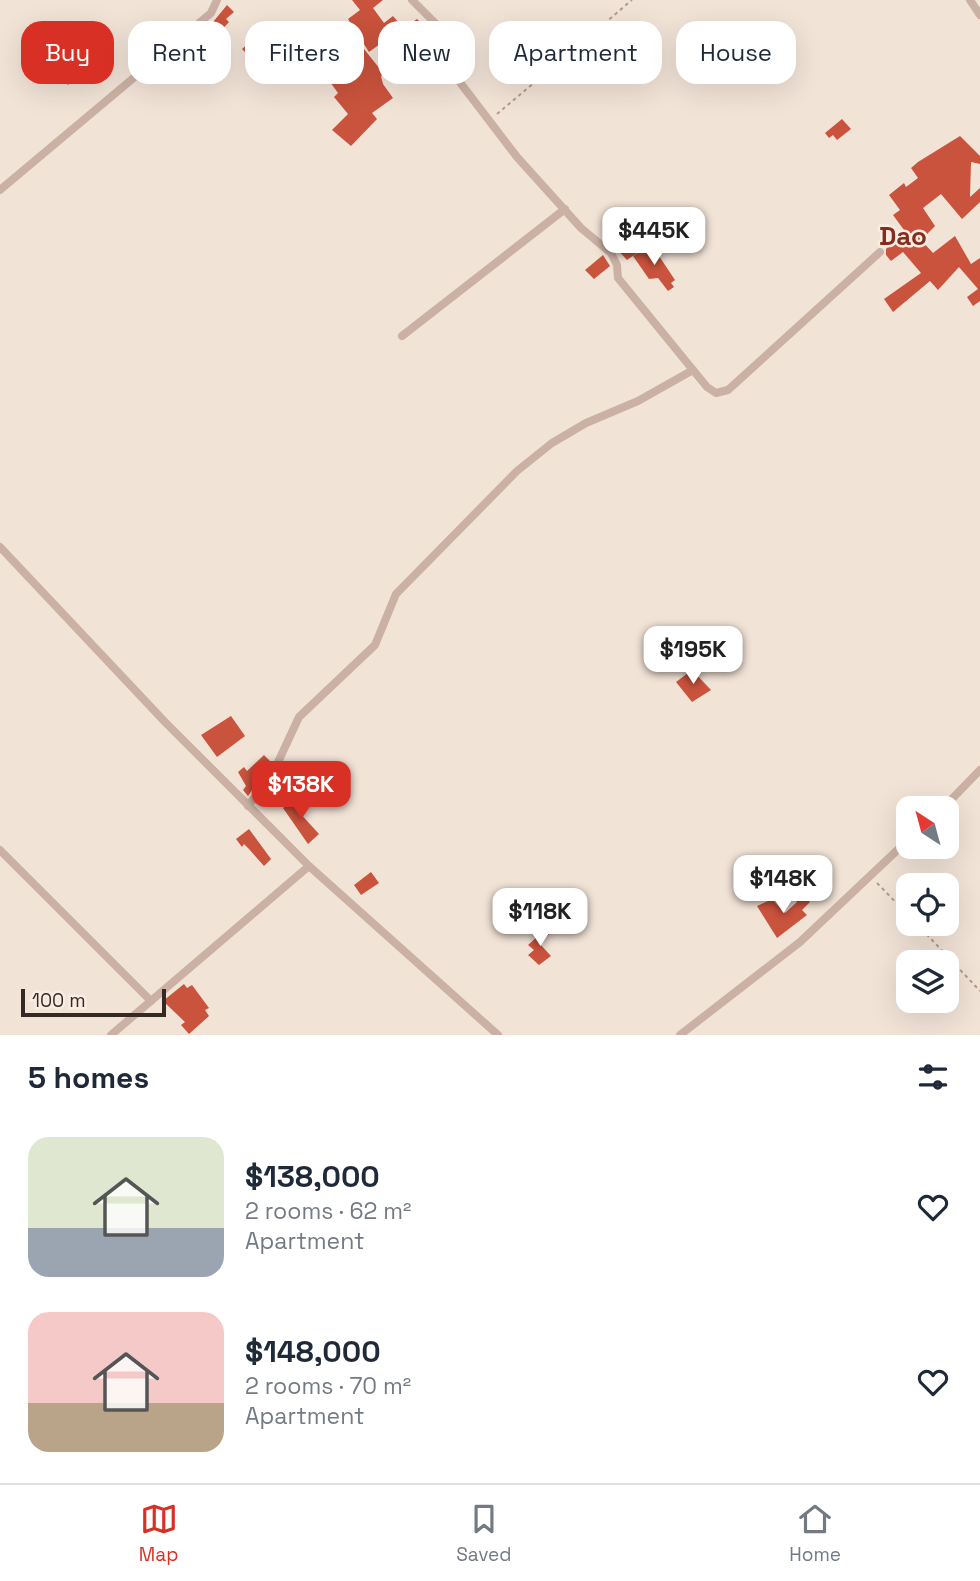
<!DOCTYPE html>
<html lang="en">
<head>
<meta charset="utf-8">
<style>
	body { margin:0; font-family:"Space Grotesk",sans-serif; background:#f6f6f7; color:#1f2937; height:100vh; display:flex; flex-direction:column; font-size:26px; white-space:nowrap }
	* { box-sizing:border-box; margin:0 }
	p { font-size:23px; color:#747a83 }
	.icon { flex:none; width:38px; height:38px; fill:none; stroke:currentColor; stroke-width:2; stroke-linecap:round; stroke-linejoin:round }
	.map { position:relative; height:1035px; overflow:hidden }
	.side { display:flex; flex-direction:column; background:#fff; flex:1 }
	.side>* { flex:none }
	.hud { position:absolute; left:21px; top:21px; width:938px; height:63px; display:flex; gap:14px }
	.needle { width:46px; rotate:324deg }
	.fabs { position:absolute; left:896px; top:796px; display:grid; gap:14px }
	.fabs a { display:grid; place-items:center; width:63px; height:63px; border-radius:14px; background:#fff; box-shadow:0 7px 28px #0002; font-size:35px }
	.scale { position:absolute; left:21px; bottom:18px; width:145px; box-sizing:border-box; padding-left:7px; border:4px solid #342925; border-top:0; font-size:19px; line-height:24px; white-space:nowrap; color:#342925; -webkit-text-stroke:5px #f9ede3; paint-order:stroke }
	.price { position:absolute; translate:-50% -60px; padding:0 16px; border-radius:14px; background:#fff; color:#222; font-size:23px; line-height:46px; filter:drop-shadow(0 2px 4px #0008) }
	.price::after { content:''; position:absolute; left:50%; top:42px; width:21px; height:16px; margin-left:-10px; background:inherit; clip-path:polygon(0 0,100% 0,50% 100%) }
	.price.selected { background:#d93025; color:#fff }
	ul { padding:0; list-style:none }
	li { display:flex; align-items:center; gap:21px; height:175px; padding:0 28px }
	li span { display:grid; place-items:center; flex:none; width:196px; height:140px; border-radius:21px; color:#555 }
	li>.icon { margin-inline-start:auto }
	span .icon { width:84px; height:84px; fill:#fffc; stroke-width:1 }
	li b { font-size:30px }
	h2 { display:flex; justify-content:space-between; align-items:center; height:84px; padding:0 28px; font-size:30px }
	.tag { padding:0 24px; border-radius:21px; background:#fff; box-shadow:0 7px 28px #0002; font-size:24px; line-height:63px }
	.tag.selected { background:#d93025; color:#fff }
	.dock { display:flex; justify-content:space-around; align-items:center; height:98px; border-top:2px solid #e0e1e3; background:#fff; font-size:19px; color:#747a83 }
	.dock a { display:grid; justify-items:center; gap:4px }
	.dock .selected { color:#d93025 }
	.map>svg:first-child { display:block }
</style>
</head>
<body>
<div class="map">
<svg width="980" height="1035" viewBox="0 0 980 1035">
	<rect width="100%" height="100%" fill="#f2e3d7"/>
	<g fill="#ca533d">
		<path d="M352,0H383L373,8L384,23L393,16L399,23L381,36L380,44L369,52L348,19L360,10Z"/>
		<path d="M227,5L234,12L226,19L229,22L217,35L227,45L214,58L199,43L202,40L200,38Z"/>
		<path d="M417,19L439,41L430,50L418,39L404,49L398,43L405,37L399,31Z"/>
		<path d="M339,36L343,41L314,62L318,67L307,75L299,64Z"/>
		<path d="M250,42L258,46L261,44L274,58L262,69L242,49Z"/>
		<path d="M364,49L384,74L381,76L383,84L393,98L372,113L377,119L351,146L332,130L348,114L334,97L338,93L330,82L346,70L349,67L346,63Z"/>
		<path d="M67,62L77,77L68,85L57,73Z"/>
		<path d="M842,119L851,129L837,140L833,135L829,138L825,133Z"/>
		<path d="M960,136L980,156V164L971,162L970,197L980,188V202L962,219L941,194L923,208L935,226L921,240L933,253L955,236L971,264L980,258V301L973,306L967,297L978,289L959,267L938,290L930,281L893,312L884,299L921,273L903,252L891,261L886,255V249L904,230L893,215L900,210L889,195L904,183L906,187L918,178L911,168L918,162Z"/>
		<path d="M618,224L632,240L629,242L637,253L627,260L604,235Z"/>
		<path d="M651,244L675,280L671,283L674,287L668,291L658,278L649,279L633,256Z"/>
		<path d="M603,255L610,266L594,279L585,270Z"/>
		<path d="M692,670L711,690L692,702L676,682Z"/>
		<path d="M231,716L245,736L217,757L201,735Z"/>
		<path d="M264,755L271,762L248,796L243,790L246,786L238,772L244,767L247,771Z"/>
		<path d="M296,798L302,807L298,811L319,834L308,844L283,808Z"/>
		<path d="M249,829L271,859L264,866L249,849L244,844L242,847L236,839Z"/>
		<path d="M371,872L379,883L361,895L354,885Z"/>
		<path d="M801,893L810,902L802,910L807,915L777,938L757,906L772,899L785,913L797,902L794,899Z"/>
		<path d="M549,926L553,930L540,944L551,956L539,965L528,955L534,950L528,945Z"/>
		<path d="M184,984L187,988L192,985L209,1008L205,1010L209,1016L189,1034L181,1025L185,1022L163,1001Z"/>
	</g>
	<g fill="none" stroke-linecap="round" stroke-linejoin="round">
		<g stroke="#b59b8d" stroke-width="2" stroke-dasharray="3.5 3.5" stroke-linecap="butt">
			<path d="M497,114L632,0"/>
			<path d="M877,883L908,915"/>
			<path d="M917,924L980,991"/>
		</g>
		<g stroke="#cab1a3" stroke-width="8">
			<path d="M412,0L447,35L449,68L517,157L581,228L611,253L617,265L618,278L693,370"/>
			<path d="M970,0L980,15"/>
			<path d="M0,190L211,13L217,0"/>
			<path d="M402,336L565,209"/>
			<path d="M0,547L165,722L309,866L498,1035"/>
			<path d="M248,806L272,775L299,717L375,645L396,594L517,471L552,443L586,423L638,401L693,370L707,387L716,393L728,390L880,252"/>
			<path d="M943,808L980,770"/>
			<path d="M0,850L151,1001"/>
			<path d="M111,1035L309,866"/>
			<path d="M680,1035L800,942L908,840"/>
		</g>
	</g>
	<g text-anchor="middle" stroke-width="5" stroke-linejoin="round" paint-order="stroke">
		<g font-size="26" font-weight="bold" fill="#862c1c" stroke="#f9ede3">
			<text x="903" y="245">Dao</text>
		</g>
	</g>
</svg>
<div class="fabs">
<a><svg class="needle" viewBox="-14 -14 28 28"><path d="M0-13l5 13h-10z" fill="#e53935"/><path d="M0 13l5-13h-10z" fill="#747a83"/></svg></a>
<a><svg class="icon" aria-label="locate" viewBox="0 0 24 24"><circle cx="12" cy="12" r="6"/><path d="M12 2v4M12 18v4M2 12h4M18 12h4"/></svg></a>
<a><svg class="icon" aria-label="layers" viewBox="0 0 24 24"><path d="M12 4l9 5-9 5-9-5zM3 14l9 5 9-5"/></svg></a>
</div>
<div class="scale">100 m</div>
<b class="price" style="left:654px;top:267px">$445K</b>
<b class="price" style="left:693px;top:686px">$195K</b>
<b class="price selected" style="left:301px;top:821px">$138K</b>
<b class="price" style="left:783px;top:915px">$148K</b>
<b class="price" style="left:540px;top:948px">$118K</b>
<div class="hud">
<a class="tag selected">Buy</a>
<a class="tag">Rent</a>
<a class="tag">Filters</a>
<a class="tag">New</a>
<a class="tag">Apartment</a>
<a class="tag">House</a>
</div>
</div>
<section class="side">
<h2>5 homes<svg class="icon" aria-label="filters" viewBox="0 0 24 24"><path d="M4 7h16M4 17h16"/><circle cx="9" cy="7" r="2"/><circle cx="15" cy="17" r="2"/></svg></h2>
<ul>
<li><span style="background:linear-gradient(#dfe7d0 65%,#9aa5b1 0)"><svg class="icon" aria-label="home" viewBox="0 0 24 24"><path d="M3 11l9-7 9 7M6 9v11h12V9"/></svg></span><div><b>$138,000</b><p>2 rooms · 62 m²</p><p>Apartment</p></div><svg class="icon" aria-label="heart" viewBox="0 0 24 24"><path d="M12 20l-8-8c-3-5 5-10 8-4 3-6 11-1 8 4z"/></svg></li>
<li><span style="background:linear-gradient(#f6c9c9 65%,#b9a48a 0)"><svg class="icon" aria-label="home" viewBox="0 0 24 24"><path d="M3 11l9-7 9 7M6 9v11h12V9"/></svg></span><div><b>$148,000</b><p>2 rooms · 70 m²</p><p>Apartment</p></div><svg class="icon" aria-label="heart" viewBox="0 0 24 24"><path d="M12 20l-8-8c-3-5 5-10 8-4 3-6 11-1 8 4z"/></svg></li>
</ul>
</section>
<nav class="dock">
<a class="selected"><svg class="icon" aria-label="map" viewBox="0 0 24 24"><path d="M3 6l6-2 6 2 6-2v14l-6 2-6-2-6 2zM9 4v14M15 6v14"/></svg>Map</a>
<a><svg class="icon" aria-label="saved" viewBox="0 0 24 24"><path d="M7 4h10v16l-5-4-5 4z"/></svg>Saved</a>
<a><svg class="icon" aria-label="home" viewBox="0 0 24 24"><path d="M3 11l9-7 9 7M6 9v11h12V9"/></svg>Home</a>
</nav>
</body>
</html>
